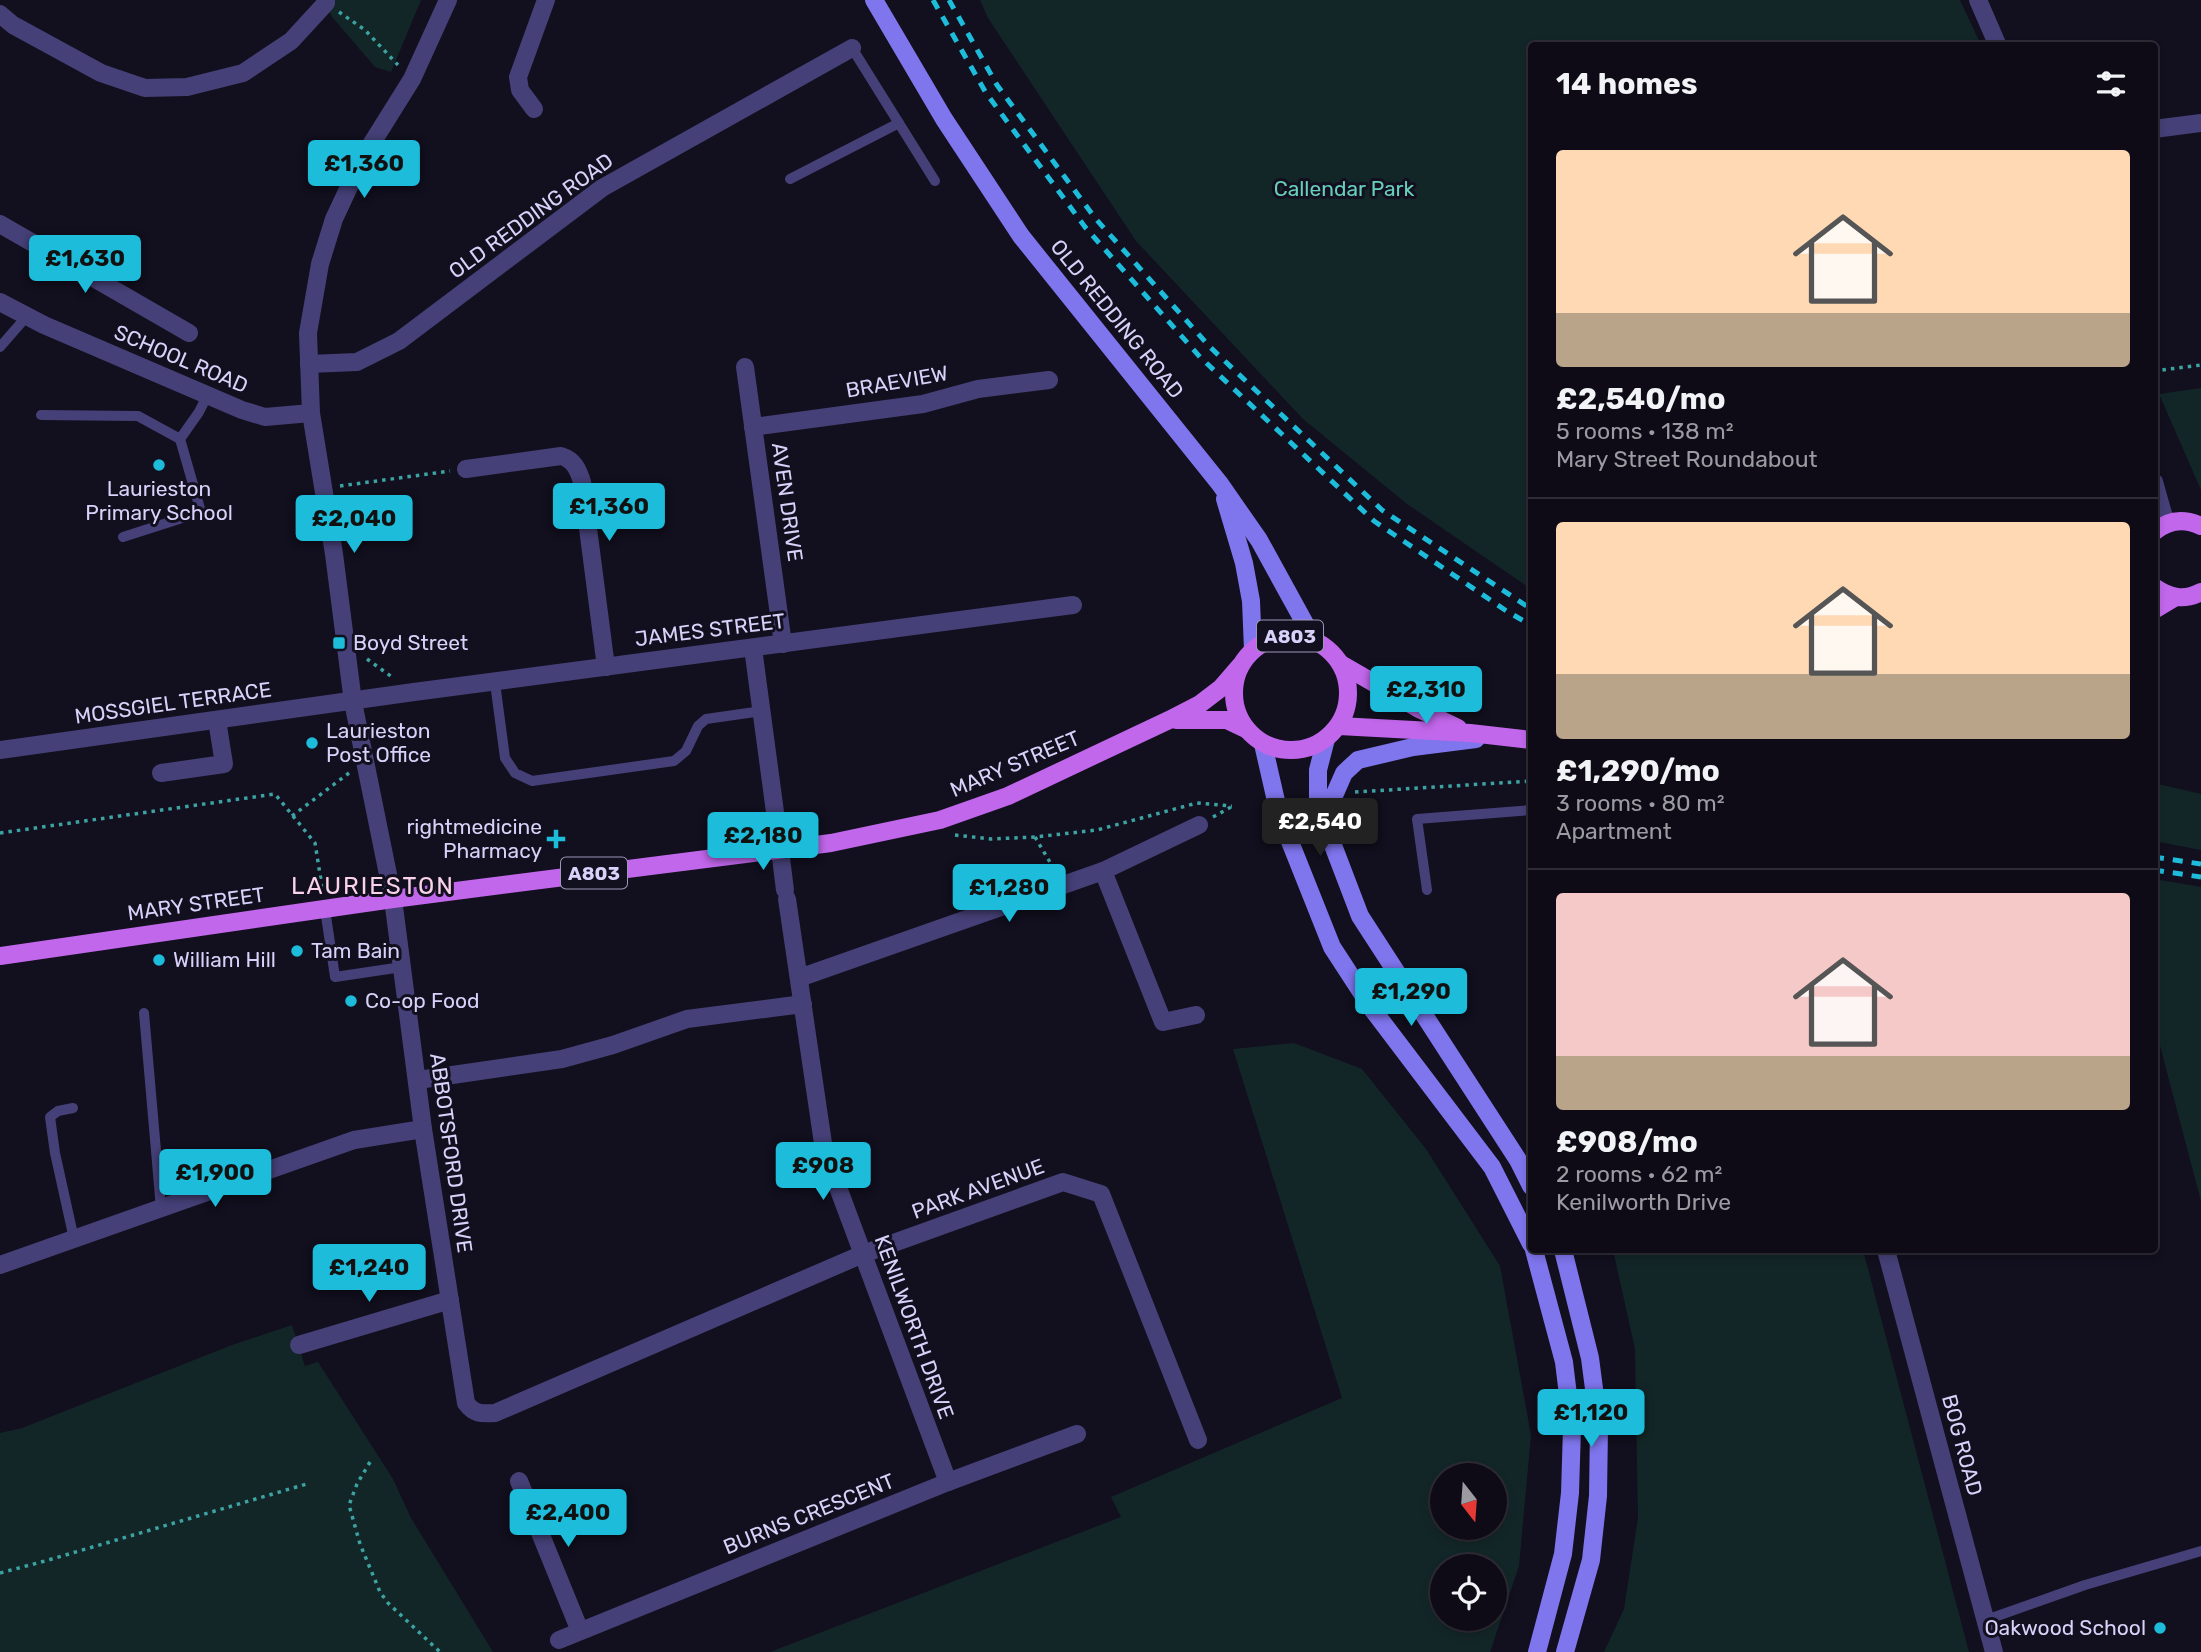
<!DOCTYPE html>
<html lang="en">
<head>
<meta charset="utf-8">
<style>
	body { margin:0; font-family:Rubik,sans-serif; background:#17141f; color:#f1f3f6; height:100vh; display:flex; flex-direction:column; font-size:26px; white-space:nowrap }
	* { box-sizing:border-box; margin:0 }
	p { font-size:23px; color:#9b9ba1 }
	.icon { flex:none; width:38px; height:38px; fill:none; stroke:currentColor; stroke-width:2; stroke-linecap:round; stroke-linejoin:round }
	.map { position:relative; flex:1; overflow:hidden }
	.panel { position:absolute; left:1528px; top:42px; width:630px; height:1211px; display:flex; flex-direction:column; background:#0e0b16; border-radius:7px; box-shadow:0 4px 10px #0003,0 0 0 2px #2e2b35 }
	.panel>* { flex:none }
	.needle { width:46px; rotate:163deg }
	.tools { position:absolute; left:1430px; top:1463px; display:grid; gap:14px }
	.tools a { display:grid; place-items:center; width:77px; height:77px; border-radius:50%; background:#0e0b16; box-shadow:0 4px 10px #0003,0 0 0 2px #2e2b35; font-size:35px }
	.price { position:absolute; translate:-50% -60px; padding:0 16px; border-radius:7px; background:#1dbcda; color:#111; font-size:23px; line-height:46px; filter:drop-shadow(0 2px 4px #0008) }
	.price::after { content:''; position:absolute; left:50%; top:42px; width:21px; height:16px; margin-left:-10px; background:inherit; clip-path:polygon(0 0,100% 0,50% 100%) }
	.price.on { background:#222; color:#fff }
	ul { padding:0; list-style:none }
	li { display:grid; align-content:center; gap:14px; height:371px; padding:0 28px }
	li+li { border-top:2px solid #2e2b35 }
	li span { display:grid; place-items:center; height:217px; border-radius:7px; color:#555 }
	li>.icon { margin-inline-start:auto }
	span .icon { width:126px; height:126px; fill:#fffc; stroke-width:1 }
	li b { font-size:30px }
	h2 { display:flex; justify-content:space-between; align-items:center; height:84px; padding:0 28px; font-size:30px }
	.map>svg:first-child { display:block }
</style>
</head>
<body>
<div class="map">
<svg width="2201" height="1652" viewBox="0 0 2201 1652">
	<rect width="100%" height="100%" fill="#120f1e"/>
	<g fill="#132627" fill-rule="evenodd">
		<path d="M322,0H421L391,72L375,67L333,18Z"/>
		<path d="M980,0H1960L1981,45L1531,46V589L1407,504L1303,419L1136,241L988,18Z"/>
		<path d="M2201,388V490L2159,394Z"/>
		<path d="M2154,783L2201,794V850L2154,841Z"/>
		<path d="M2154,879L2201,887V1201L2154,1023Z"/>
		<path d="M1294,1043L1362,1069L1426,1149L1500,1266L1531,1435L1519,1566L1490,1652H770L1121,1517L1111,1497L1342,1398L1233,1049ZM1442,1475H1494V1528H1442ZM1442,1566H1494V1619H1442Z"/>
		<path d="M1613,1250H1863L1969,1652H1604L1624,1609L1638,1518L1635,1349Z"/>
		<path d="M292,1325L305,1366L318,1362L393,1479L411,1518L493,1652H0V1433L22,1428L232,1345Z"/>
	</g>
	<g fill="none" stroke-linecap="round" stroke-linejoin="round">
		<g stroke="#3da2a2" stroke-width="3.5" stroke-dasharray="3.5 5" stroke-linecap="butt">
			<path d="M339,12L365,30L398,65"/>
			<path d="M2154,371L2201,365"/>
			<path d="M340,486L450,471"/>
			<path d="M367,659L392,677"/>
			<path d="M1355,792L1531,781"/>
			<path d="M292,816L349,773"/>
			<path d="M1213,817L1231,807"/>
			<path d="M0,833L275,794L315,843L323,893"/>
			<path d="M955,835L991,839L1035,837L1097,830L1197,803L1232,806"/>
			<path d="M1035,837L1054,869"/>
			<path d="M370,1462L357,1484L349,1505L360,1544L380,1592L388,1603L440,1652"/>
			<path d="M0,1573L45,1561L310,1483"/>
		</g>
		<g stroke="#454077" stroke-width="10">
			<path d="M852,48L935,181"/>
			<path d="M790,179L899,123"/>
			<path d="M0,347L27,316"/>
			<path d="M41,415L138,416L180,439"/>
			<path d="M123,537L201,512L180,439L199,412L207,396"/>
			<path d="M495,683L505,758L515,773L532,781L674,761L686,751L698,726L706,719L762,711"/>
			<path d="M1427,890L1417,819L1531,810"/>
			<path d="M325,909L335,977L402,967"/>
			<path d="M144,1013L161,1208"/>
			<path d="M73,1108L58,1111L50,1117L55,1153L74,1239"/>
			<path d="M1986,1620L2085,1585L2201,1551"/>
		</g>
		<g stroke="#454077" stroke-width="18">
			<path d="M1978,0L1998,46"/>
			<path d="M0,14L13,25L101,73L145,88L187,87L243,73L291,41L326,3V0"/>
			<path d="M534,109L520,90L518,77L546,0"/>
			<path d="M2154,129L2201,123"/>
			<path d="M0,224L189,333"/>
			<path d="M0,302L44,325L242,410L265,417L311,413"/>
			<path d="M309,364L357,362L399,341L602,188L852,48"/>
			<path d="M745,367L783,644"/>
			<path d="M753,427L923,404L978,389L1049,380"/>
			<path d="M466,469L561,456C574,460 578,469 582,482L606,667"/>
			<path d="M2154,482L2166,524"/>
			<path d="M753,648L777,827"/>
			<path d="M0,750L414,692L1073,605"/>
			<path d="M161,773L224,764L217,720"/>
			<path d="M780,850L785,890"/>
			<path d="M1103,871L1163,1022L1196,1015"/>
			<path d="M393,899L423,1129L466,1403C474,1414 481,1414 495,1413L863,1254L1063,1182L1101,1194L1198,1440"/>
			<path d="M787,899L824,1150L948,1482"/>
			<path d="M799,978L1103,871L1199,825"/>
			<path d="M418,1080L562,1059L613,1045L687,1019L803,1004"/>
			<path d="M1886,1250L1994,1652"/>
			<path d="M0,1265L354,1140L423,1129"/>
			<path d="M299,1345L450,1300"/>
			<path d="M519,1481L580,1631"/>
			<path d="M559,1640L948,1482L1077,1434"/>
		</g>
		<path stroke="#454077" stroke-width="18" d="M393,899L353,702L334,554L311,413L308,333L320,264L334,219L362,159L412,79L448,0"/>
		<g stroke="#7f75ed" stroke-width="18">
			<path d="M874,0L944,119L1021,236L1220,484L1259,540L1314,640"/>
			<path d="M1225,499L1244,563L1251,601L1253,650"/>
			<path d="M1326,739L1318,770V806L1360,916L1518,1160L1531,1186"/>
			<path d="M1263,744L1279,814L1332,947L1373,1010L1492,1167L1531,1244"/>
			<path d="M1335,834L1333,798L1344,773L1358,760L1413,747L1476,739"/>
			<path d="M1534,1250L1564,1362L1572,1428L1570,1493L1563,1554L1537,1652"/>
			<path d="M1563,1250L1590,1358L1599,1427L1598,1496L1591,1560L1565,1652"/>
		</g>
		<g stroke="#c167eb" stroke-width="18">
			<path d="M2154,532C2168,520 2184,518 2201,526"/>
			<path d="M2154,587C2170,598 2184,601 2201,592"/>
			<path d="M2154,610L2174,598"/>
			<circle cx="1291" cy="693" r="57"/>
			<path d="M1341,664L1419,709L1458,728"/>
			<path d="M1176,720H1227L1246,729"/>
			<path d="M1339,726L1470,733L1531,740"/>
			<path d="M0,956L393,899L831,843L940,820L1008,796L1169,720L1200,704L1221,688L1240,666"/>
		</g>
		<g stroke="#1dbcda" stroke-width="5" stroke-dasharray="10 9" stroke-linecap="butt">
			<path d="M933,0L986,93L1085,227L1200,357L1374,521L1508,612L1531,625"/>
			<path d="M949,0L997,85L1095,218L1210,347L1382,510L1531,609"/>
			<path d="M2154,857L2201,864"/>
			<path d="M2154,870L2201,877"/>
		</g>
	</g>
	<g fill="#1dbcda" stroke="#120f1e" stroke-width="2.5">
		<circle cx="159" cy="465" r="7"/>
		<rect x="332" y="636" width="14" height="14" rx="3.5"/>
		<circle cx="312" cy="743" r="7"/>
		<path d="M552.5 828.5h7v7h7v7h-7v7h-7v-7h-7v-7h7z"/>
		<circle cx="297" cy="951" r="7"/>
		<circle cx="159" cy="960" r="7"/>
		<circle cx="351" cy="1001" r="7"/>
		<circle cx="2160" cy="1628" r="7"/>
	</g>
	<g text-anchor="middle" stroke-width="6" stroke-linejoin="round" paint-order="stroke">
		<g fill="#120f1e" stroke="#9d97b7" stroke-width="2">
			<rect x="1257" y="620.5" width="66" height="31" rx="5"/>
			<rect x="561" y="857.5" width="66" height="31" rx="5"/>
		</g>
		<g font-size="19" font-weight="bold" fill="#d8d1f9">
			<text x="1290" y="643">A803</text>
			<text x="594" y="880">A803</text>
		</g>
		<g font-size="21" fill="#67cfbb" stroke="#120f1e">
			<text x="1344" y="196">Callendar Park</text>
		</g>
		<g font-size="21" fill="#d8d1f9" stroke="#120f1e">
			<text transform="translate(531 216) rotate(-36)" y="7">OLD REDDING ROAD</text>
			<text transform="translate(1117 319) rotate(51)" y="7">OLD REDDING ROAD</text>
			<text transform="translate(181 359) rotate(23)" y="7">SCHOOL ROAD</text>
			<text transform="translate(897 382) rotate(-10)" y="7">BRAEVIEW</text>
			<text transform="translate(787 502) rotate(82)" y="7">AVEN DRIVE</text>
			<text transform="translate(710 630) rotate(-7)" y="7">JAMES STREET</text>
			<text transform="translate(173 703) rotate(-8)" y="7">MOSSGIEL TERRACE</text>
			<text transform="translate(1015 764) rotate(-23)" y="7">MARY STREET</text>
			<text transform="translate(196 904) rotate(-8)" y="7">MARY STREET</text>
			<text transform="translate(451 1153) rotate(82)" y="7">ABBOTSFORD DRIVE</text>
			<text transform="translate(978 1189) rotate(-20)" y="7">PARK AVENUE</text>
			<text transform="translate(914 1327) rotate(70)" y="7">KENILWORTH DRIVE</text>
			<text transform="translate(1962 1445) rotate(75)" y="7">BOG ROAD</text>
			<text transform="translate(809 1514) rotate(-22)" y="7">BURNS CRESCENT</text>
		</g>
		<g font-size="21" fill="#d8d1f9" stroke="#120f1e" text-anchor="start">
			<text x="159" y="496" text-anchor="middle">Laurieston<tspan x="159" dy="24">Primary School</tspan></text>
			<text x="353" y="650">Boyd Street</text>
			<text x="326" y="738">Laurieston<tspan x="326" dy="24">Post Office</tspan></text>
			<text x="542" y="834" text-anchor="end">rightmedicine<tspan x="542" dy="24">Pharmacy</tspan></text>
			<text x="311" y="958">Tam Bain</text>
			<text x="173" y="967">William Hill</text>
			<text x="365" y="1008">Co-op Food</text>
			<text x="2146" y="1635" text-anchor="end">Oakwood School</text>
		</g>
		<g font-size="24" letter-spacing="2" fill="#f9d3e9" stroke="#120f1e">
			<text x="373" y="894">LAURIESTON</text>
		</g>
	</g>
</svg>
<div class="tools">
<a><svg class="needle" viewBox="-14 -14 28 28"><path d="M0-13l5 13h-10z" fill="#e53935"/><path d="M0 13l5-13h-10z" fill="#9b9ba1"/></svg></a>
<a><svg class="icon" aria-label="locate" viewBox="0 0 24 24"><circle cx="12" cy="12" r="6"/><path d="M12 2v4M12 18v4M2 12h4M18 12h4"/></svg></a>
</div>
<b class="price" style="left:364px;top:200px">£1,360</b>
<b class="price" style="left:85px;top:295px">£1,630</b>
<b class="price" style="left:609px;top:543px">£1,360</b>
<b class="price" style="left:354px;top:555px">£2,040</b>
<b class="price" style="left:1426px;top:726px">£2,310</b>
<b class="price on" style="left:1320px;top:858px">£2,540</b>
<b class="price" style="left:763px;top:872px">£2,180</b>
<b class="price" style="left:1009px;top:924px">£1,280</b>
<b class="price" style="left:1411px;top:1028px">£1,290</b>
<b class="price" style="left:823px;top:1202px">£908</b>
<b class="price" style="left:215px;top:1209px">£1,900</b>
<b class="price" style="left:369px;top:1304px">£1,240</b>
<b class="price" style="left:1591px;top:1449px">£1,120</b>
<b class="price" style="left:568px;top:1549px">£2,400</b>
<section class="panel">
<h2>14 homes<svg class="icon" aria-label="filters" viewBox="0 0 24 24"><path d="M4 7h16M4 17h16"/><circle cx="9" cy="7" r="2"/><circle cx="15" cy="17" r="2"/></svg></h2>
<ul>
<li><span style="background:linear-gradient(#ffd9b3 75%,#b9a48a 0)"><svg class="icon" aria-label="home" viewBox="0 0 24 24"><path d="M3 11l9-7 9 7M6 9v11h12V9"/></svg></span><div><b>£2,540/mo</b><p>5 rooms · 138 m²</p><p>Mary Street Roundabout</p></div></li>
<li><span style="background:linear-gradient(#ffd9b3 70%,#b9a48a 0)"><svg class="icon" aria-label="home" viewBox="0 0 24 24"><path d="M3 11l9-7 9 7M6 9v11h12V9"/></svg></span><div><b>£1,290/mo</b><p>3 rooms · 80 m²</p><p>Apartment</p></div></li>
<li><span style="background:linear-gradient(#f6c9c9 75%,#b9a48a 0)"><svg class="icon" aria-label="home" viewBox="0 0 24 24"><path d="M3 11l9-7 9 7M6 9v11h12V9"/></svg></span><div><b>£908/mo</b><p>2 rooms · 62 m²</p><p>Kenilworth Drive</p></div></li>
</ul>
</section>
</div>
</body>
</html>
